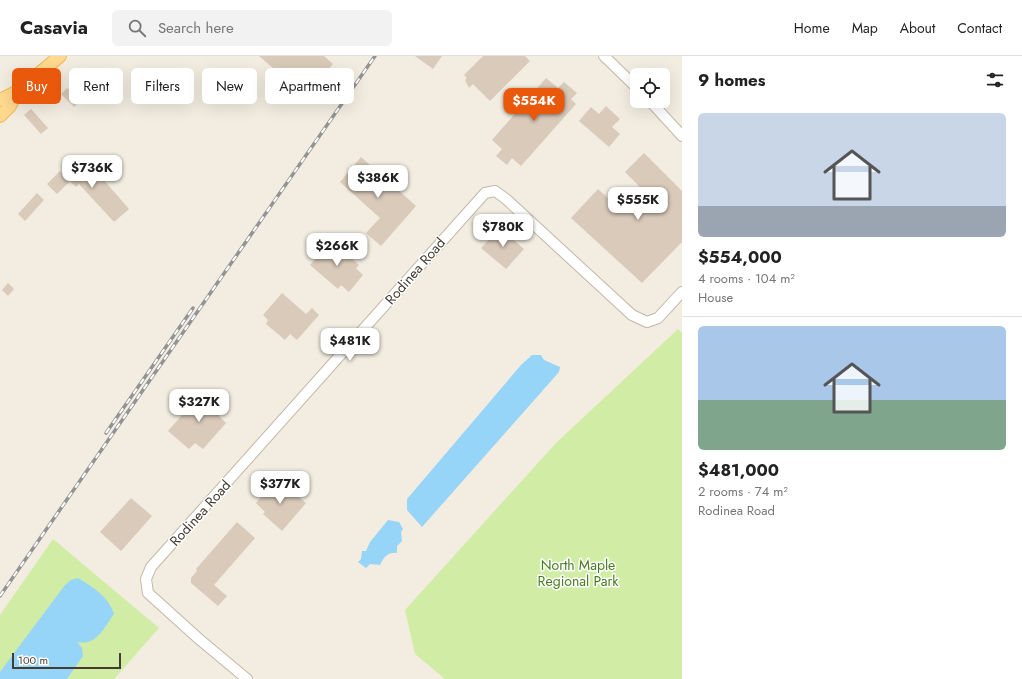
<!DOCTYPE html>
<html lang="en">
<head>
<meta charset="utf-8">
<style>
	body { margin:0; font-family:Jost,sans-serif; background:#f2f2f2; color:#222; height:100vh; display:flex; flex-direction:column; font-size:15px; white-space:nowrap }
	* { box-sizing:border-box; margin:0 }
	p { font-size:13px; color:#767676 }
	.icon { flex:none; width:22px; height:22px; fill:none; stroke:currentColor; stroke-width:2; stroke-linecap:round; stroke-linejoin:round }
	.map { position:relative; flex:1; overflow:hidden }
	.details { display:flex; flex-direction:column; background:#fff; width:340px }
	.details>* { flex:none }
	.top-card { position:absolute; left:12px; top:12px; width:380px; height:36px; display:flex; gap:8px }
	.fabs { position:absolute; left:630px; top:12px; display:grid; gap:8px }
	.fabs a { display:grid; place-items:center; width:40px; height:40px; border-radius:6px; background:#fff; box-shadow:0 4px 16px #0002; font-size:20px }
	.scale { position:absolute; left:12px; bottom:10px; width:109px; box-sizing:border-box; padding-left:4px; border:2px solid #453c32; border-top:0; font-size:11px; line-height:14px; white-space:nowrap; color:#453c32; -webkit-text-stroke:3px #fff; paint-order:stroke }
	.price { position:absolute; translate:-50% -34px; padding:0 9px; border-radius:8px; background:#fff; color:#222; font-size:13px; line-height:26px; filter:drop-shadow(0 1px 2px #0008) }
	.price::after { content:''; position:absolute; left:50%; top:24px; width:12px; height:9px; margin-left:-6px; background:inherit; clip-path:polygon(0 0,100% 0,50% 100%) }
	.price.active { background:#ea580c; color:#fff }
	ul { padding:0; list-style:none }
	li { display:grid; align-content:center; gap:8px; height:212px; padding:0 16px }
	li+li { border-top:1px solid #e0e0e0 }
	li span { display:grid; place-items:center; height:124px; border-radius:6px; color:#555 }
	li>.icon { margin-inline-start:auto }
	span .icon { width:72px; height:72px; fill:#fffc; stroke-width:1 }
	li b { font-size:17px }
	h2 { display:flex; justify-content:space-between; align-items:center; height:48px; padding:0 16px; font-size:17px }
	.tag { padding:0 14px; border-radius:6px; background:#fff; box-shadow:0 4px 16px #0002; font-size:14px; line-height:36px }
	.tag.active { background:#ea580c; color:#fff }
	header { display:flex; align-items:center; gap:24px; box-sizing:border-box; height:56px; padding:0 20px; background:#fff; border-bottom:1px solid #e0e0e0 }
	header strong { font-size:19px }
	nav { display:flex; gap:22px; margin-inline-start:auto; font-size:14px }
	.search { width:280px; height:36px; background:#f2f2f2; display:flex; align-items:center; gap:10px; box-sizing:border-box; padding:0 14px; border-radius:6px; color:#767676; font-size:15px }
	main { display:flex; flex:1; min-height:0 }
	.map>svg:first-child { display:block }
</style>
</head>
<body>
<header>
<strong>Casavia</strong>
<div class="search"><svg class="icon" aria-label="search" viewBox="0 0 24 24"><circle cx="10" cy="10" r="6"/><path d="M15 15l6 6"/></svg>Search here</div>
<nav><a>Home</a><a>Map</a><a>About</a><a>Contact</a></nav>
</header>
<main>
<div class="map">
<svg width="682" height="623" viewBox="0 0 682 623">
	<rect width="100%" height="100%" fill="#f3ede1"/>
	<g fill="#d0eca5">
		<path d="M678,273L682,277V623H445L415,598L405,554L556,387Z"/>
		<path d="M53,483L159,572L114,623H0V559Z"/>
	</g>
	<g fill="#96d5f8">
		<path d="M532,299H541L544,304L560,311L559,316L422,471L407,454V443L521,309Z"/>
		<path d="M388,464L399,466L403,473L401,476L402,485L397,490V497C388,496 384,501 380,509L370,508L366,512L358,506L361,503L362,495H366L370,486Z"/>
		<path d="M78,522C93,531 109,541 114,558C103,573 97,590 77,586L82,592L83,600L67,623H0V616L65,529L71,524Z"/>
	</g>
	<g fill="#d9cab9">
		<path d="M259,0H324L333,8L307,38L298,30L296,32Z"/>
		<path d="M415,0H442L433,13Z"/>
		<path d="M483,0H525L530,5L490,45L473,28L469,32L465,24L467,22L464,19Z"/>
		<path d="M546,22L558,32L564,26L577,37L571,43L576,48L521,110L512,102L507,109L496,100L502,93L492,84Z"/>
		<path d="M67,32L80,45L74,51L61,38Z"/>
		<path d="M606,50L620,63L612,71L620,78L609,91L579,65L591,51L599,58Z"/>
		<path d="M31,53L48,72L41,78L24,59Z"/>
		<path d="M644,97L682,135V186L642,227L571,162L598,133L620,153L640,131L625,116Z"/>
		<path d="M361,101L416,150L381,190L366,177L380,162L340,126Z"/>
		<path d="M83,104L95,116L96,115L129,153L114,166L79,128L76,131L70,125L57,138L47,128L60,115L65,120Z"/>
		<path d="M37,137L44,144L25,165L18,158Z"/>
		<path d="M500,172L524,193L506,213L481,192Z"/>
		<path d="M332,185L359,209L356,212L363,219L349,236L341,229L338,233L310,209Z"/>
		<path d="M8,227L14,233L8,240L2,234Z"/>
		<path d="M282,237L306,258L312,252L319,259L297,284L290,278L285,284L266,268L268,264L263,259Z"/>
		<path d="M203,335L224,354L219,360L226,367L203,393L195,387L189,393L168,375Z"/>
		<path d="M274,426L284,435L287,431L306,447L282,475L263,458L265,456L256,447Z"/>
		<path d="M131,442L152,460L121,495L100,476Z"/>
		<path d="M237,466L255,482L214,529L227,540L218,550L191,527V522L197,515L196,513Z"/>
	</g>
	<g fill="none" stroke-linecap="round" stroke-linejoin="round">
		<g stroke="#c2b7a6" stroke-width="12">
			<g id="minor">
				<path d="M604,0L637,32"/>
				<path d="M650,45L682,80"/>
				<path d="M247,623L199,583L148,537L146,523L151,511L485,137L495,135L506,143L632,259L647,266L658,262L682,236"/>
			</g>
		</g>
		<g stroke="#f0b952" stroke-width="14">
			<g id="major">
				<path d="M0,44L18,35L60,0"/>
				<path d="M0,60L10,50L18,35"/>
			</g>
		</g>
		<use href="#minor" stroke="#fff" stroke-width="10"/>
		<use href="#major" stroke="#ffd98e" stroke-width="12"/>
		<g stroke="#939393" stroke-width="3.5">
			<g id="rail">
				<path d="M106,377L193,252"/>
				<path d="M0,540L375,0"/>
			</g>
		</g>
		<use href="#rail" stroke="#fff" stroke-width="2" stroke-dasharray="6" stroke-linecap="butt"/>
	</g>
	<g text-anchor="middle" stroke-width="3" stroke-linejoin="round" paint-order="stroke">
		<g font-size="14" fill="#453c32" stroke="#fff">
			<text transform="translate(415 215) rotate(-49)" y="5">Rodinea Road</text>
			<text transform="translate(200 457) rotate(-48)" y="5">Rodinea Road</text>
		</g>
		<g font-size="14" fill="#477c20" stroke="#fff">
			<text x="578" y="514">North Maple<tspan x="578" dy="16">Regional Park</tspan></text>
		</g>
	</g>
</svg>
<div class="fabs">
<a><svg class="icon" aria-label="locate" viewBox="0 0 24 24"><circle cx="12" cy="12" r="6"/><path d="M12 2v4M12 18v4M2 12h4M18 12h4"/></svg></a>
</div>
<div class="scale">100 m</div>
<b class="price active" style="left:534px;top:66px">$554K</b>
<b class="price" style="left:92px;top:133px">$736K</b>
<b class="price" style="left:378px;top:143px">$386K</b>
<b class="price" style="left:638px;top:165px">$555K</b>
<b class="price" style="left:503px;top:192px">$780K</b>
<b class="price" style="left:337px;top:211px">$266K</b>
<b class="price" style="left:350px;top:306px">$481K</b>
<b class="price" style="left:199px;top:367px">$327K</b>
<b class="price" style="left:280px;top:449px">$377K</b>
<div class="top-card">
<a class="tag active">Buy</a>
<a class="tag">Rent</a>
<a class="tag">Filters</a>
<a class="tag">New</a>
<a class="tag">Apartment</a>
</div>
</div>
<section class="details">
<h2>9 homes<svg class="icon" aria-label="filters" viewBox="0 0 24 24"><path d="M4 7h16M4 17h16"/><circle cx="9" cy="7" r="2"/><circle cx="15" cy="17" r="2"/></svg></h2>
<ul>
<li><span style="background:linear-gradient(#c9d6e8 75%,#9aa5b1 0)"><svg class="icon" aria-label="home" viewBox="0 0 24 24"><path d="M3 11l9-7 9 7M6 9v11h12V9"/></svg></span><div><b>$554,000</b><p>4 rooms · 104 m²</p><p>House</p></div></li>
<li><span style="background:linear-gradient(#a9c7e8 60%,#7fa58c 0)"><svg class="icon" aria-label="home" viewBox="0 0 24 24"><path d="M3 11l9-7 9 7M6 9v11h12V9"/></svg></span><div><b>$481,000</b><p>2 rooms · 74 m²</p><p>Rodinea Road</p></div></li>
</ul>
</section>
</main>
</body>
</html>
